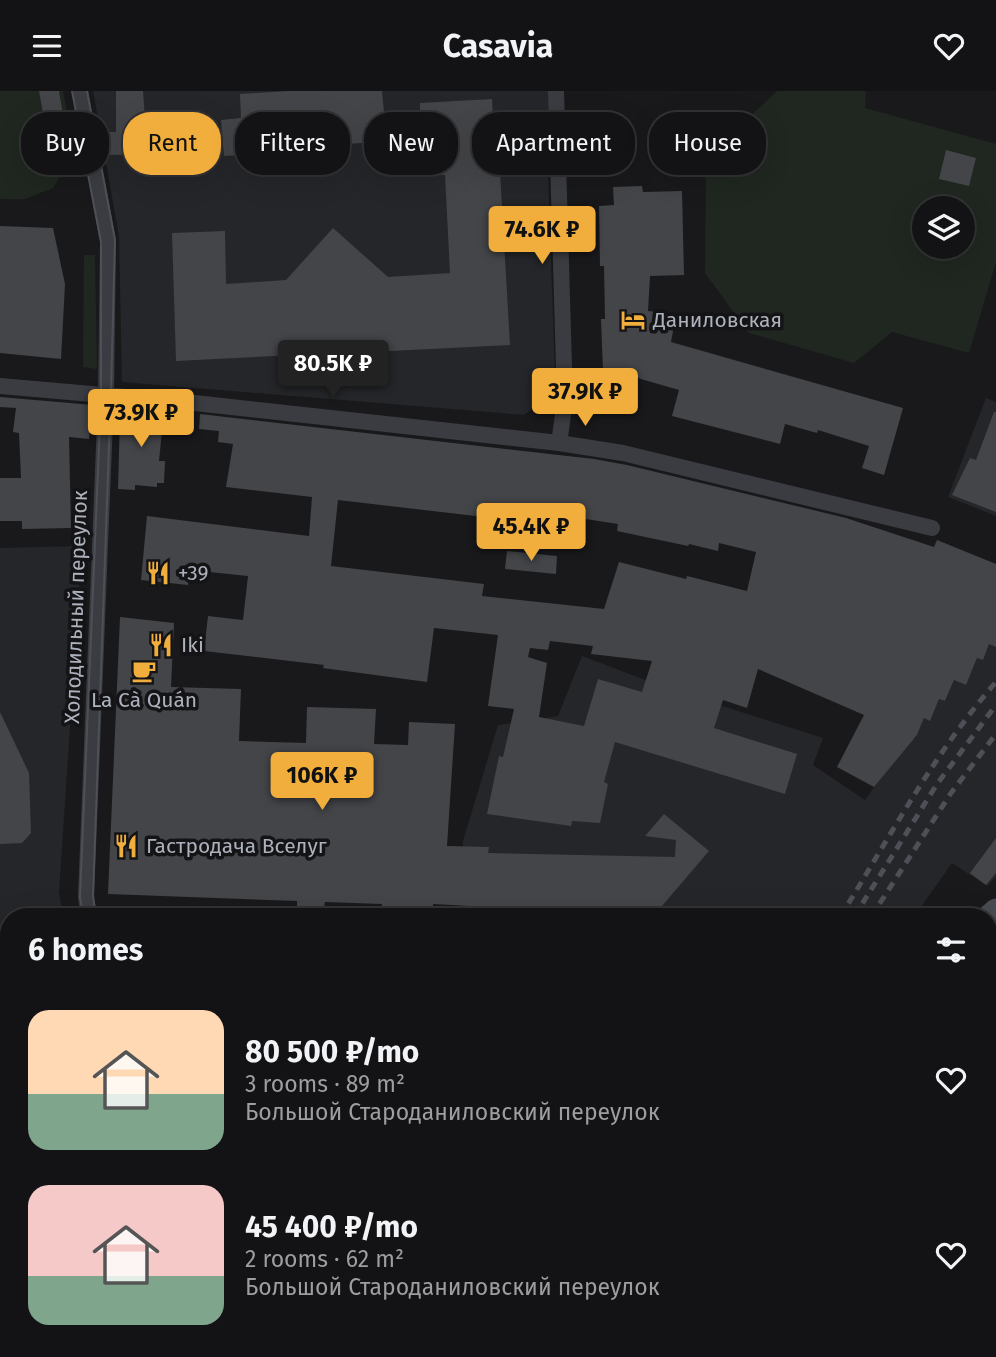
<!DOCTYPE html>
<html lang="en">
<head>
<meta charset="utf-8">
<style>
	body { margin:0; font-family:"Fira Sans",sans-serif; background:#1c1c1e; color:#f1f3f6; height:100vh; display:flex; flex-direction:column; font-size:26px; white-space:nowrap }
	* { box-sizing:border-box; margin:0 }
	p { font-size:23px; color:#9d9ea0 }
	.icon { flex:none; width:38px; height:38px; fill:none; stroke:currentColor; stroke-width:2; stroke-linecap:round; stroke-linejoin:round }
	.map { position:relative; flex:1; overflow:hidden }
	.panel { position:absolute; left:0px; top:817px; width:998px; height:450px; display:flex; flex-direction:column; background:#131315; border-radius:28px 28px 0 0; box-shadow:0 7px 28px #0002,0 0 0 2px #323234 }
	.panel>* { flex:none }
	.guide { position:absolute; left:21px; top:21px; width:956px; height:63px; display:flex; gap:14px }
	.buttons { position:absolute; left:912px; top:105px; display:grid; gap:14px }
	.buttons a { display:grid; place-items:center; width:63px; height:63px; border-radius:50%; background:#131315; box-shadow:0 7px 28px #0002,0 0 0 2px #323234; font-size:35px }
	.price { position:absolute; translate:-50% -60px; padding:0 16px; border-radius:7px; background:#f1ae3c; color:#111; font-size:23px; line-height:46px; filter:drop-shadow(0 2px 4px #0008) }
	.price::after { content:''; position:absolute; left:50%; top:42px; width:21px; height:16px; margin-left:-10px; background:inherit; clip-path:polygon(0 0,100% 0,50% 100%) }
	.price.active { background:#222; color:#fff }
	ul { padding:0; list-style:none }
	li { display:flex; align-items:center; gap:21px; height:175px; padding:0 28px }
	li span { display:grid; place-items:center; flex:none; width:196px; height:140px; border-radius:21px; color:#555 }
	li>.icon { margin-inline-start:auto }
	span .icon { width:84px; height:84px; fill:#fffc; stroke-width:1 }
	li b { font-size:30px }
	h2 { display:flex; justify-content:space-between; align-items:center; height:84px; padding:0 28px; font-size:30px }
	.tag { padding:0 24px; border-radius:28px; background:#131315; box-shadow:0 7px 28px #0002,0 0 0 2px #323234; font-size:24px; line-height:63px }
	.tag.active { background:#f1ae3c; color:#111 }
	header { display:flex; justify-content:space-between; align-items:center; height:91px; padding:0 28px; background:#131315; font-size:32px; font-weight:700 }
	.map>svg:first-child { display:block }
</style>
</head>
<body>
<header><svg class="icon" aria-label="menu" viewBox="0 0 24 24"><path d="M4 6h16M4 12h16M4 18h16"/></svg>Casavia<svg class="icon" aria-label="heart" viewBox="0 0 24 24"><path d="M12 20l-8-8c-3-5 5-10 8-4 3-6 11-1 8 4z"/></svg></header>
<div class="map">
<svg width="996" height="1266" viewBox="0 0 996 1266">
	<rect width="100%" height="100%" fill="#19191c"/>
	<g fill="#252629">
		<path d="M93,0H552L548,84L555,282L554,296L551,304L524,324L122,291L119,145Z"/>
		<path d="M986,307L996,311V425L948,406Z"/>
		<path d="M82,455L59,801L63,826H9V1200L0,1202V457Z"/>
		<path d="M989,553L995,555L996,553V786L987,795L952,772L914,826H463V750L498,634L558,625L582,565L672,599L823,647L813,674L865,709L909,647L915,648L924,627L930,629L939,608L945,610L954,589L966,594L977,567L983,569Z"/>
		<path d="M186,1258H654L651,1266H187Z"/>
	</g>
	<g fill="#1f2720" fill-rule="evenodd">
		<path d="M0,0H63L74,60L53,97L25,108H0Z"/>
		<path d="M777,0H866L865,17L996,53V171L969,262L892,241L854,272L749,242L705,182L706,67ZM924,117H962V156H924Z"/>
		<path d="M84,164H95L97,278L83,276Z"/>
	</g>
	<path fill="#2f3940" d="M996,882V1266H739L742,1258H989V889Z"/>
	<g fill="#434549" fill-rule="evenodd">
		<path d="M39,0H59L67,47L48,51Z"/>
		<path d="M116,0H143L146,41L157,40V63L109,64L108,41H116Z"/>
		<path d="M288,0H382L384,21L420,19V12L492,8L496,81H500L510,254L350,262L352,289L334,290L332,262L176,270L172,142L225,140L226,193L286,189L333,137L388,186L450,182L445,84L420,85L419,54L362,57V52L262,58V63L224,65L221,29L241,27L240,3Z"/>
		<path d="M946,59L976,67L969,95L939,88Z"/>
		<path d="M642,95L643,101L682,100L684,184L650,185L648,220L657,221L673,240L671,251L903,317L884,384L862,377L869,355L818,339L817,342L785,333L780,353L672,325L679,299L634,286L633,289L603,280L601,228H605L604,175H600L599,115L614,114L613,96Z"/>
		<path d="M0,135L53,137L65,193L61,268L0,262Z"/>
		<path d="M0,306L93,314L89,348L69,346L71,437L22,438V430H0V387H21L19,342L13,341L16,317L0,316Z"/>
		<path d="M128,317L164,320L159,370H165L164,392H157V396L135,394V399L118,398L120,326Z"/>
		<path d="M994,321H996V421L952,404L970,367L976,369Z"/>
		<path d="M200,323L594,368L627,374L846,427L934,456L937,449L996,473V556L989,553L983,569L977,567L966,594L954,589L945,610L939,608L930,630L924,627L917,644L874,696L837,676L864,624L758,578L747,617L723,609L714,637L797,663L785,703L615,651L604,691L608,693L600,732L572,730L571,735L487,723L499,665L503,666L514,618L488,615L498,544L434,537L427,591L323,577L324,574L204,560L208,525L243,529L248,485L190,479L188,494L141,489L147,425L309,445L312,406L226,396L233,353L218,351L219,340L199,338ZM338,409L510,429L512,418L547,425V422L618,433L617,440L688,455L689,453L718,460L719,452L756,461L747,500L687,485L686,488L619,471L604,518L482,505L484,493L331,475ZM550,550L593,555L591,563L652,570L642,601L598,588L584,635L539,626L547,572L528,566L530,557L548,559Z"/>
		<path d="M507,460L557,465L556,483L505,478Z"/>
		<path d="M120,526L174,532L171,596L241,598L239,650L306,652L307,616L376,618L374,653L408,654L409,631L455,633L447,755L489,756L488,762L675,766L676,749L645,745L664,723L709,760L656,822L501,817V826H470V815L433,813V820L381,818L382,813L325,811L324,817L297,816V810L108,803Z"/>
		<path d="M0,621L29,682L31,742L22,752L0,753Z"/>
		<path d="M996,747V782L986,794L970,782Z"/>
	</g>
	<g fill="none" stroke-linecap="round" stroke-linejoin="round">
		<g stroke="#3a3c41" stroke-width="16">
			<path d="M80,0L108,150L106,304L86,806L89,826"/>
			<path d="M556,0L565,310L559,352"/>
			<path d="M0,295L195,312L559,352L623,362L932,437"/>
			<path d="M0,1225L9,1224"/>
			<path d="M165,1258L166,1266"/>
		</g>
		<g stroke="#484b51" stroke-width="23">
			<path d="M988,826L996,819"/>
			<path d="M989,855L996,849"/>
			<path d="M691,1266L694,1258"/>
			<path d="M712,1266L715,1258"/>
		</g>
		<g stroke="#4d5056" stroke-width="2">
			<path d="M72,0L101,151V308L80,806L83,826"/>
			<path d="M87,0L115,149L111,298"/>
			<path d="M96,826L93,805L110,326"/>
			<path d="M157,1258L158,1266"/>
			<path d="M172,1258L173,1266"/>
		</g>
		<g stroke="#4d5056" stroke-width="5" stroke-dasharray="9 7" stroke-linecap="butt">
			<path d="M840,826C890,746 934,662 996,591"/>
			<path d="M854,826L937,693L996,614"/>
			<path d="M871,826L951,702L996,643"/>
			<path d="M572,1266L577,1258"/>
			<path d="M588,1266L593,1258"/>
			<path d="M605,1266L610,1258"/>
		</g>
	</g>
	<defs>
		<g id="hotel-bare" transform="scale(1.89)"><path d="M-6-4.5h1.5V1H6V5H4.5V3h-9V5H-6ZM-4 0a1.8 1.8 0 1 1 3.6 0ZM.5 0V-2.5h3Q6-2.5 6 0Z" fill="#f1ae3c" stroke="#141417" stroke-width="2.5" paint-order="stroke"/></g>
		<g id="restaurant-bare" transform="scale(1.89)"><path d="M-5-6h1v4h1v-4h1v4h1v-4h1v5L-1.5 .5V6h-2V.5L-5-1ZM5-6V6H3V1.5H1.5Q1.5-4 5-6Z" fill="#f1ae3c" stroke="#141417" stroke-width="2.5" paint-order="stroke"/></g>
		<g id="cafe-bare" transform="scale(1.89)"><path d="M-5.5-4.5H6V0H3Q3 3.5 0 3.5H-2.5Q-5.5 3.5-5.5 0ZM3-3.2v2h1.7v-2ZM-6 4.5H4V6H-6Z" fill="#f1ae3c" stroke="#141417" stroke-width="2.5" paint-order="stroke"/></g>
	</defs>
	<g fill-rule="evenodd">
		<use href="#hotel-bare" x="633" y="229"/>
		<use href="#restaurant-bare" x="158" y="482"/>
		<use href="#restaurant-bare" x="161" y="554"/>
		<use href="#cafe-bare" x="144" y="580"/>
		<use href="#restaurant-bare" x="126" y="755"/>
	</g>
	<g text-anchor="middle" stroke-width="7" stroke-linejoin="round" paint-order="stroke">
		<g font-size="21" fill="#acb1bb" stroke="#141417" text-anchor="start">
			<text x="653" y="236">Даниловская</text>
			<text x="178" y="489">+39</text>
			<text x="181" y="561">Iki</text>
			<text x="144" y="616" text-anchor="middle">La Cà Quán</text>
			<text x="146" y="762">Гастродача Вселуг</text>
		</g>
		<g font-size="21" fill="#acb1bb" stroke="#141417">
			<text transform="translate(76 516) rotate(-88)" y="7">Холодильный переулок</text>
		</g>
	</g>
</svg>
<div class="buttons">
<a><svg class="icon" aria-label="layers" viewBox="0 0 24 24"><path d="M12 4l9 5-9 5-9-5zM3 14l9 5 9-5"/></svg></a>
</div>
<b class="price" style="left:542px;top:175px">74.6K ₽</b>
<b class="price active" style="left:333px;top:309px">80.5K ₽</b>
<b class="price" style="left:585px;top:337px">37.9K ₽</b>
<b class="price" style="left:141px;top:358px">73.9K ₽</b>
<b class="price" style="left:531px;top:472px">45.4K ₽</b>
<b class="price" style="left:322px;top:721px">106K ₽</b>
<div class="guide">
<a class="tag">Buy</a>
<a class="tag active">Rent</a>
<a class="tag">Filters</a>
<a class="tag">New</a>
<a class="tag">Apartment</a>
<a class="tag">House</a>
</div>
<section class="panel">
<h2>6 homes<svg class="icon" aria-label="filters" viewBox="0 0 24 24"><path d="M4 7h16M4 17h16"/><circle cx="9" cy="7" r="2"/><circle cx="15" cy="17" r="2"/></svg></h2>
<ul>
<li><span style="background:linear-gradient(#ffd9b3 60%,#7fa58c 0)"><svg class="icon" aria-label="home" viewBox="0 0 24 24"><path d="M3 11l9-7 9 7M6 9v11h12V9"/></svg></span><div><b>80 500 ₽/mo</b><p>3 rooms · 89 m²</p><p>Большой Староданиловский переулок</p></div><svg class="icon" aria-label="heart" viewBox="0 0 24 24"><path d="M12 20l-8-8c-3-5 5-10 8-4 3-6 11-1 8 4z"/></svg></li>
<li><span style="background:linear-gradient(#f6c9c9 65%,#7fa58c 0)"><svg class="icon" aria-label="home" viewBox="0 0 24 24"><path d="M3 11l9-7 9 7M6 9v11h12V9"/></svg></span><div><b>45 400 ₽/mo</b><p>2 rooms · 62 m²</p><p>Большой Староданиловский переулок</p></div><svg class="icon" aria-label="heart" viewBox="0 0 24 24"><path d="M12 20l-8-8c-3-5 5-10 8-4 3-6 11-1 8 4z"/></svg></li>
</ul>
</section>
</div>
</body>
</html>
